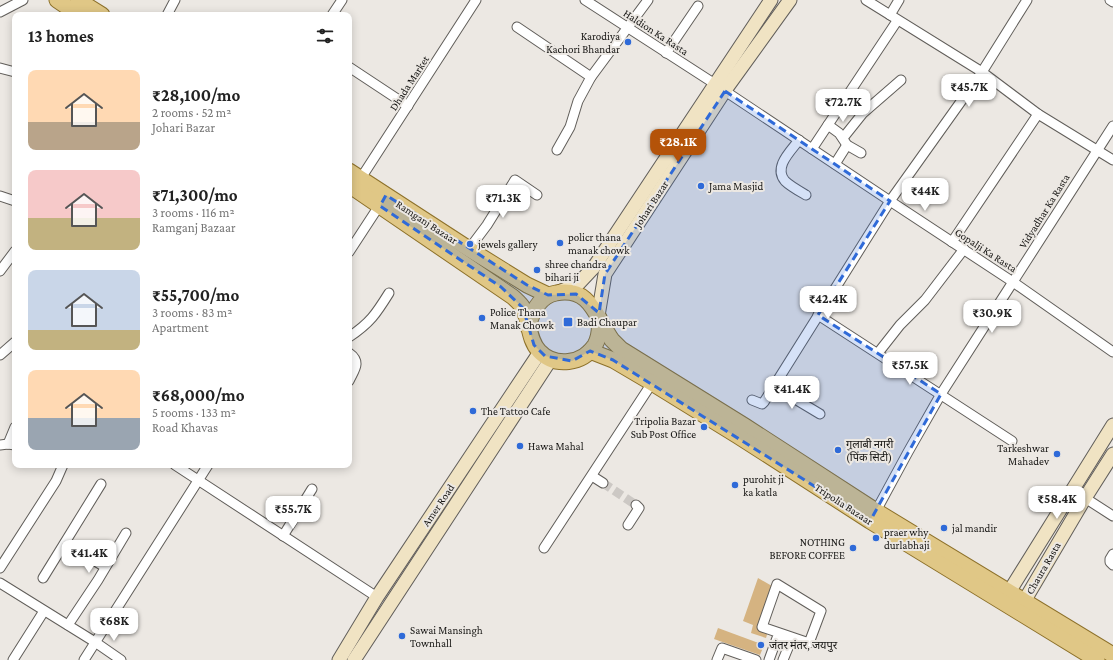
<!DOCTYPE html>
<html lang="en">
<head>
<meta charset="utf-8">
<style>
	body { margin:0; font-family:"Crimson Pro","Noto Sans Devanagari",serif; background:#f6f6f6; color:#222; height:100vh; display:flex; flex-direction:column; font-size:15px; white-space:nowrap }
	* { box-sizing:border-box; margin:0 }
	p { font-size:13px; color:#767676 }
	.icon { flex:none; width:22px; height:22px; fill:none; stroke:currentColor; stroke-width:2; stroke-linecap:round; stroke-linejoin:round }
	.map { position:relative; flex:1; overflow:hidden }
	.drawer { position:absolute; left:12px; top:12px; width:340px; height:456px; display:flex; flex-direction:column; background:#fff; border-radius:8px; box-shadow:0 2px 10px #0003 }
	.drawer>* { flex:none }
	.price { position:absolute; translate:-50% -34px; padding:0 9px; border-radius:8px; background:#fff; color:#222; font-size:13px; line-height:26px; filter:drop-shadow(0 1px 2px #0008) }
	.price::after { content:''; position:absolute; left:50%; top:24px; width:12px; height:9px; margin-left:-6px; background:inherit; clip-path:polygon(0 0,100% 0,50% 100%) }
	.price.current { background:#b45309; color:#fff }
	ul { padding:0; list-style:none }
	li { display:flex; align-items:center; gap:12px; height:100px; padding:0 16px }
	li span { display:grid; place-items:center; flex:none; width:112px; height:80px; border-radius:8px; color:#555 }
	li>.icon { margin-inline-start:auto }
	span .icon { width:48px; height:48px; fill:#fffc; stroke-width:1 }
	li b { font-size:17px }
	h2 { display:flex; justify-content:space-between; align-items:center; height:48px; padding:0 16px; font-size:17px }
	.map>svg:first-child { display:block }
</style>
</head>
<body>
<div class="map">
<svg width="1113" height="660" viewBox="0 0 1113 660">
	<rect width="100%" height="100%" fill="#ece8e3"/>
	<g fill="#d5b381">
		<path d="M758,578L772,586L760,625L769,628L766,638L751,633L753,625L743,621Z"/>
		<path d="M718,628L764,645L760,655L714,639Z"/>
	</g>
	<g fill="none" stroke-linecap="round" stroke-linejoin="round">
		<path stroke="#ccc8c4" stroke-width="9" stroke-dasharray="9 4.5" stroke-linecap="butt" d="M603,483L636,505"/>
		<g stroke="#615e5a" stroke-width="11">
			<g id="street">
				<path d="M585,0L715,84"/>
				<path d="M866,0L982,72L1038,114L1113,160"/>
				<path d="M1110,0L1113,2"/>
				<path d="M0,12L23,0"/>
				<path d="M167,15L175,0"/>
				<path d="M332,15L342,0"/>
				<path d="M890,15L899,0"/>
				<path d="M517,27L591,77"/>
				<path d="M666,53L698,6"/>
				<path d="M349,67L408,106"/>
				<path d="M0,68L15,72"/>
				<path d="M725,91L890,201L1013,282L1113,352"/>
				<path d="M828,125L839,133L847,145L861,153"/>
				<path d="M843,138L863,113L901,80"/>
				<path d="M799,140C791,151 773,167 785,181C790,186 799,191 806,195"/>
				<path d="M812,149L897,21"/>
				<path d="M557,150L570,127L578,101L591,77L648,0"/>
				<path d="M835,164L847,145"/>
				<path d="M361,178L476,0"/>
				<path d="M0,196L15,201"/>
				<path d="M952,242L1038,114"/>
				<path d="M469,249L487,225L515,180L537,195"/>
				<path d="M349,252L381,203"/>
				<path d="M0,271L15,251"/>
				<path d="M818,315L1012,441"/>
				<path d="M349,337C370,323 376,314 389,293"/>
				<path d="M349,353C362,362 354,370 349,381"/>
				<path d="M878,353L900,325L925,300L964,249"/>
				<path d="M0,355L15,342"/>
				<path d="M775,387L820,414"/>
				<path d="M752,400L762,404L764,402L890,201L982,72L1027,0"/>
				<path d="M8,444L15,427"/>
				<path d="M0,445L8,444L15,445"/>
				<path d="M175,465L377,597"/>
				<path d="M592,476L603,483"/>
				<path d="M1085,498L1113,516"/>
				<path d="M876,511L908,452L941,394L1113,126"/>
				<path d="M628,525L639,508L636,505"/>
				<path d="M283,536L312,489"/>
				<path d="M65,543L105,567"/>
				<path d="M544,548L652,383"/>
				<path d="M1113,554L1110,559V562L1113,565"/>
				<path d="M0,568L56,481L63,465"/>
				<path d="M43,578L101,484"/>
				<path d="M0,583L95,642L121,660"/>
				<path d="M777,584L821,611L809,643L762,627Z"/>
				<path d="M68,625L98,580L126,533"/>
				<path d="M13,660L44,611"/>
				<path d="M84,660L208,465"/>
				<path d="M717,660L722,648L756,660"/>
				<path d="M769,660L777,638L790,643L783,660"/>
			</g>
		</g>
		<g stroke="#615e5a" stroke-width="15">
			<g id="secondary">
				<path d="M559,292L578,284L594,267L771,0"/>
				<path d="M598,316L605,274L728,86L790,0"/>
				<path d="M1004,600L1113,425"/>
				<path d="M1019,610L1085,498L1113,454"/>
				<path d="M339,660L377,597L540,352"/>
				<path d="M354,660L551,359"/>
			</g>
		</g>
		<g stroke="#8d712a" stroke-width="17">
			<g id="primary">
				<path d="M57,0L79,15"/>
				<path d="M78,0L102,15"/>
				<path d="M349,171L469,249L527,285L548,295"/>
				<path d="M349,185L513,297C516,300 521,304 523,308C530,322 528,339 539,351C555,368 583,364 595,345C600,336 600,327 599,318"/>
				<path d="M528,327C532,312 539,296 556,293C591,286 596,318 612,340C615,343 618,346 621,349L745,426L876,511L1113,655"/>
				<path d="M590,351L613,360L652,383L738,436L870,521L1097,660"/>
			</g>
		</g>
		<use href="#street" stroke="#fff" stroke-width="9"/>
		<use href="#secondary" stroke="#f0e3c3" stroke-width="13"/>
		<use href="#primary" stroke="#e0c786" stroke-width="15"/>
	</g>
	<path fill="#2f6ad8" fill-opacity="0.2" stroke="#2f6ad8" stroke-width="3" stroke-dasharray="8 5" stroke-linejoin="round" d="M725,91L890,201L818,315L941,394L870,521L613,360L590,351L572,361L545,356L534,345L523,308L501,287L380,206L386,195L527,285L548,295L576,294L599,313L605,274Z"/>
	<g fill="#2f6ad8" stroke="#ece8e3" stroke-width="1.5">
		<circle cx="628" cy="42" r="4"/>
		<circle cx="701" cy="186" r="4"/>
		<circle cx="560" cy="243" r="4"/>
		<circle cx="470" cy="244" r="4"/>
		<circle cx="537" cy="270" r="4"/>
		<circle cx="482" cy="318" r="4"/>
		<rect x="563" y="317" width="10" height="10" rx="2"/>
		<circle cx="473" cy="411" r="4"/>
		<circle cx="704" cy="427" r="4"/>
		<circle cx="520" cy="446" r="4"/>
		<circle cx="838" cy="450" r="4"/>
		<circle cx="1057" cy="454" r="4"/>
		<circle cx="735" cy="485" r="4"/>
		<circle cx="944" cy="528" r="4"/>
		<circle cx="876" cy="538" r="4"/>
		<circle cx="853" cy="548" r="4"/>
		<circle cx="402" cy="636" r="4"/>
		<circle cx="761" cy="645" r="4"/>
	</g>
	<g text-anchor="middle" stroke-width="4" stroke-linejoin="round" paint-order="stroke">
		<g font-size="11" fill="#171614" stroke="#ece8e3">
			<text transform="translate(656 32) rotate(33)" y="4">Haldion Ka Rasta</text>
			<text transform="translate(409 83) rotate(-57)" y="4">Dhada Market</text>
			<text transform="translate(651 204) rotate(-57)" y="4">Johari Bazar</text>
			<text transform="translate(1044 211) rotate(-58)" y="4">Vidyadhar Ka Rasta</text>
			<text transform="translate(427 222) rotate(33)" y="4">Ramganj Bazaar</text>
			<text transform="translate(986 250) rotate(33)" y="4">Gopalji Ka Rasta</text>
			<text transform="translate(844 504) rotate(33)" y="4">Tripolia Bazaar</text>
			<text transform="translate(438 505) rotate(-56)" y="4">Amer Road</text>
			<text transform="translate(1043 568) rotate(-60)" y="4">Chaura Rasta</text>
		</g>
		<g font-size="11" fill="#171614" stroke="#ece8e3" text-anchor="start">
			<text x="620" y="40" text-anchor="end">Karodiya<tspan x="620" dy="13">Kachori Bhandar</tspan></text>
			<text x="709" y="190">Jama Masjid</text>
			<text x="568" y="241">policr thana<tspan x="568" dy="13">manak chowk</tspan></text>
			<text x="478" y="248">jewels gallery</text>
			<text x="545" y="268">shree chandra<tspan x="545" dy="13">bihari ji</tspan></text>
			<text x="490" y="316">Police Thana<tspan x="490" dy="13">Manak Chowk</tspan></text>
			<text x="577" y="326">Badi Chaupar</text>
			<text x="481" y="415">The Tattoo Cafe</text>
			<text x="696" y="425" text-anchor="end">Tripolia Bazar<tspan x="696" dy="13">Sub Post Office</tspan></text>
			<text x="846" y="448">गुलाबी नगरी<tspan x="846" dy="13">(पिंक सिटी)</tspan></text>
			<text x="528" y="450">Hawa Mahal</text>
			<text x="1049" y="452" text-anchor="end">Tarkeshwar<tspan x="1049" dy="13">Mahadev</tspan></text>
			<text x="743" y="483">purohit ji<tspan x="743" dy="13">ka katla</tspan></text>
			<text x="952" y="532">jal mandir</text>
			<text x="884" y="536">praer why<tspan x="884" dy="13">durlabhaji</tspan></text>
			<text x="845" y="546" text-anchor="end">NOTHING<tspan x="845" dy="13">BEFORE COFFEE</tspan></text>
			<text x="410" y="634">Sawai Mansingh<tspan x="410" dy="13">Townhall</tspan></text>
			<text x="769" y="649">जंतर मंतर, जयपुर</text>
		</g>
	</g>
</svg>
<b class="price" style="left:969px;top:108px">₹45.7K</b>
<b class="price" style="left:843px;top:123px">₹72.7K</b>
<b class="price current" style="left:678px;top:163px">₹28.1K</b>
<b class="price" style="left:925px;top:212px">₹44K</b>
<b class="price" style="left:503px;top:219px">₹71.3K</b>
<b class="price" style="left:828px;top:320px">₹42.4K</b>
<b class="price" style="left:992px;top:334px">₹30.9K</b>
<b class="price" style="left:910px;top:386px">₹57.5K</b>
<b class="price" style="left:792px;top:410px">₹41.4K</b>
<b class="price" style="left:1057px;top:520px">₹58.4K</b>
<b class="price" style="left:293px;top:530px">₹55.7K</b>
<b class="price" style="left:89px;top:574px">₹41.4K</b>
<b class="price" style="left:114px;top:642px">₹68K</b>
<section class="drawer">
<h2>13 homes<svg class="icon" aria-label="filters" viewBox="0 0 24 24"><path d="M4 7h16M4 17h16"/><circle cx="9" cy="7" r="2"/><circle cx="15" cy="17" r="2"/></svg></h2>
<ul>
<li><span style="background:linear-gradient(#ffd9b3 65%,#b9a48a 0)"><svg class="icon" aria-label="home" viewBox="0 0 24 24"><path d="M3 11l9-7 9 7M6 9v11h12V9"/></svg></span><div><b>₹28,100/mo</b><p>2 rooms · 52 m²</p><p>Johari Bazar</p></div></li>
<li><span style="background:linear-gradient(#f6c9c9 60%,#c2b280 0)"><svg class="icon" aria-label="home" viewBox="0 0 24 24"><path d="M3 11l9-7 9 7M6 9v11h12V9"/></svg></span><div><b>₹71,300/mo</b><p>3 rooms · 116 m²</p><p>Ramganj Bazaar</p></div></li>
<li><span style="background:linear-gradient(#c9d6e8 75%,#c2b280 0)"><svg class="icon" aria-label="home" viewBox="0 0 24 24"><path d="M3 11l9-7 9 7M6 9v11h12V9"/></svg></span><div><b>₹55,700/mo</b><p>3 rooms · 83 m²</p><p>Apartment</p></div></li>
<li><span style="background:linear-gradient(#ffd9b3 60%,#9aa5b1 0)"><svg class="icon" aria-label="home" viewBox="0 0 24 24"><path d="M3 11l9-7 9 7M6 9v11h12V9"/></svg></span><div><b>₹68,000/mo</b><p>5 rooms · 133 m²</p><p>Road Khavas</p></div></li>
</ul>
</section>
</div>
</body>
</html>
